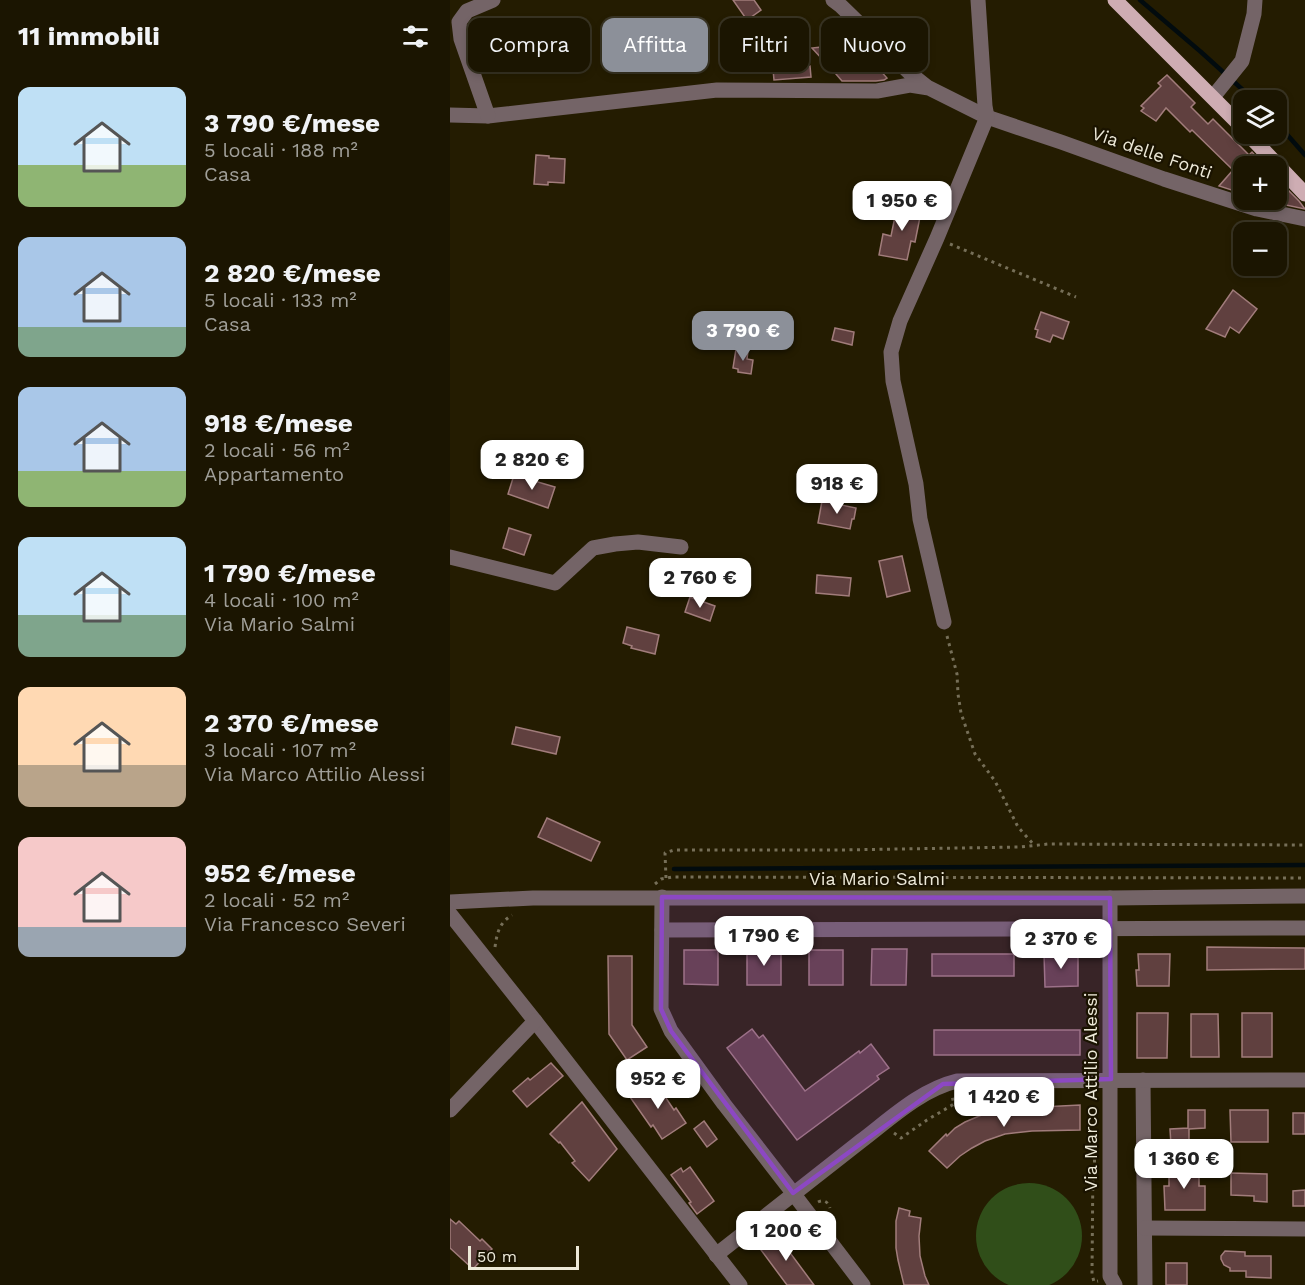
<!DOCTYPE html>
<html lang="it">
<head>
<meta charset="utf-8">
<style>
	body { margin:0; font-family:"Work Sans",sans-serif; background:#282210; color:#f1f3f6; height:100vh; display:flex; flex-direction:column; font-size:22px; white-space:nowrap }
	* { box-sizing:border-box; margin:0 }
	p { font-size:20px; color:#a09f99 }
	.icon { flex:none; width:33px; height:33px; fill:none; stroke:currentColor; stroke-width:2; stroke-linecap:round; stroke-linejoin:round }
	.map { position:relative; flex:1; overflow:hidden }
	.side { display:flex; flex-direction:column; background:#1b1501; width:450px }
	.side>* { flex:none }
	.guide { position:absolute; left:18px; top:18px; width:570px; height:54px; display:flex; gap:12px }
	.fabs { position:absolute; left:783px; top:90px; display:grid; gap:12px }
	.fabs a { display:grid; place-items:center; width:54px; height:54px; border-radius:12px; background:#1b1501; box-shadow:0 3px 9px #0003,0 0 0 2px #393423; font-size:30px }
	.scale { position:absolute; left:18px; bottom:15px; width:111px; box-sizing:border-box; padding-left:6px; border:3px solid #ede9d8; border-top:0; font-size:16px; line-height:21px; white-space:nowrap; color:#ede9d8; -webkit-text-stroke:4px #1a1300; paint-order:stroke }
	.price { position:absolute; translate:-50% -51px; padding:0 14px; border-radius:12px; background:#fff; color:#222; font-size:20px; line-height:39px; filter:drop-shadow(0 2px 3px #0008) }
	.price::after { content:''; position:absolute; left:50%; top:36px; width:18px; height:14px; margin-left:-9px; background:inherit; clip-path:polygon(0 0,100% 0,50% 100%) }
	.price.active { background:#8c9099; color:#fff }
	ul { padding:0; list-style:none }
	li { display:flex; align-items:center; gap:18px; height:150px; padding:0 18px }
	li span { display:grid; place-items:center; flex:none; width:168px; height:120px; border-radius:12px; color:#555 }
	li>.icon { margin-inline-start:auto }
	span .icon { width:72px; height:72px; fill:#fffc; stroke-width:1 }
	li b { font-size:26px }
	h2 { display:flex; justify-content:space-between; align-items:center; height:72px; padding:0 18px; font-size:26px }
	.tag { padding:0 21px; border-radius:12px; background:#1b1501; box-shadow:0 3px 9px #0003,0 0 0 2px #393423; font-size:21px; line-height:54px }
	.tag.active { background:#8c9099; color:#fff }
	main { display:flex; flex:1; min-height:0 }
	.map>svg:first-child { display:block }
</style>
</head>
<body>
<main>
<section class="side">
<h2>11 immobili<svg class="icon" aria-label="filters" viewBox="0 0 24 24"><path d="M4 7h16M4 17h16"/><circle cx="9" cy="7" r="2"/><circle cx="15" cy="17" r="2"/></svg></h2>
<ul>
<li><span style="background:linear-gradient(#bfe0f5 65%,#8fb573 0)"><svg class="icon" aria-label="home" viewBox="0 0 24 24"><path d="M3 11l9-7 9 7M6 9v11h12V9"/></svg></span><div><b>3 790 €/mese</b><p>5 locali · 188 m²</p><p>Casa</p></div></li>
<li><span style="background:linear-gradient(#a9c7e8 75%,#7fa58c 0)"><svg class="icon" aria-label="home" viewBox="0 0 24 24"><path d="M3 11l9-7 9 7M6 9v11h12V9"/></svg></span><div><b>2 820 €/mese</b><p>5 locali · 133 m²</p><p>Casa</p></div></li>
<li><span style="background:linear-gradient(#a9c7e8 70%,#8fb573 0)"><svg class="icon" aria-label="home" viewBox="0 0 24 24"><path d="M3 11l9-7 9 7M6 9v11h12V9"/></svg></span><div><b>918 €/mese</b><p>2 locali · 56 m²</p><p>Appartamento</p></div></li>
<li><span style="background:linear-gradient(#bfe0f5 65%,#7fa58c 0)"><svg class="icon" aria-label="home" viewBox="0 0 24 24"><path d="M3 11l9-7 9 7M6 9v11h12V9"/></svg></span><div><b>1 790 €/mese</b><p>4 locali · 100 m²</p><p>Via Mario Salmi</p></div></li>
<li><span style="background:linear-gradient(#ffd9b3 65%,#b9a48a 0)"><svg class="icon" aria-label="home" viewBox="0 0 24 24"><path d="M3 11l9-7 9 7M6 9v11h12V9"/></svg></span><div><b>2 370 €/mese</b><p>3 locali · 107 m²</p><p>Via Marco Attilio Alessi</p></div></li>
<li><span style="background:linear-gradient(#f6c9c9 75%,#9aa5b1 0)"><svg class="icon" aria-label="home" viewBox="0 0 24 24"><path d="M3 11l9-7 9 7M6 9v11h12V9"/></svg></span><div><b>952 €/mese</b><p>2 locali · 52 m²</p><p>Via Francesco Severi</p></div></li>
</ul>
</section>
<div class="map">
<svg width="855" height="1285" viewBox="0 0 855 1285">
	<rect width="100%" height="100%" fill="#241c01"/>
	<circle fill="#304e19" cx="579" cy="1236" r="53"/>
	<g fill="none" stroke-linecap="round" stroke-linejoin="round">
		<g stroke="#020b0e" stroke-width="4.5">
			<path d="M690,0L751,52L804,100"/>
			<path d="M826,122L855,155"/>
			<path d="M224,869L855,865"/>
		</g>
	</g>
	<g fill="#60403f" stroke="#a17c7b" stroke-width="1.5">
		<path d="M283,0H304L311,10L297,20Z"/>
		<path d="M394,30L405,42H408L410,48L373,60L362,48L380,46L379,44Z"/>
		<path d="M412,50L437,78L434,80L426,81H392L386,74Z"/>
		<path d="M360,66L361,77L324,80L323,69Z"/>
		<path d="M717,75L745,103L741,107L758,124L763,119L799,155L802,152L815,166H794V194L769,186L783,170L742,130L740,132L716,108L706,121L691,111L694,108L691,106L711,86L708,83Z"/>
		<path d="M86,155L99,156V158L115,159L114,183L98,182V185L84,184Z"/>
		<path d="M826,178L849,201L855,209L826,203Z"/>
		<path d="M448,202L472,207L465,242L461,241L457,260L429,255L433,234L441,236Z"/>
		<path d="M783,290L807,309L789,333L780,327L775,337L756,329Z"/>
		<path d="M591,312L619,322L613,339L603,335L600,342L586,337L588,330L585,329Z"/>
		<path d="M385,328L404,332L402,345L382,340Z"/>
		<path d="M286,349L298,351L297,359L303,360L301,374L288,372V369L283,368Z"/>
		<path d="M64,475L105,487L98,508L58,494Z"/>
		<path d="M372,501L406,508L404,519H402L400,529L368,523Z"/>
		<path d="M59,528L81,535L74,555L53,548Z"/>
		<path d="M452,556L460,591L437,597L429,561Z"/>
		<path d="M367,575L401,578L399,596L366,593Z"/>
		<path d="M240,597L265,606L260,621L235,612Z"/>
		<path d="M177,627L209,635L205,654L181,648L182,646L173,643Z"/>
		<path d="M66,727L110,737L106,754L62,744Z"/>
		<path d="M97,818L150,842L141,861L88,837Z"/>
		<path d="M757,947L855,948V969L757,970Z"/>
		<rect x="297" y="949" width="34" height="36"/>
		<path d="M422,949H457L456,985H421Z"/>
		<path d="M234,950H268V985L234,984Z"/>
		<rect x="359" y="950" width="34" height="35"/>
		<path d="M614,952L628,954V986L595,987L594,954Z"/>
		<rect x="482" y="954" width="82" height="22"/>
		<path d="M688,954H720L719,986H687L686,970H689Z"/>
		<path d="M158,956H182V1025L197,1047L177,1060L159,1034Z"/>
		<path d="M687,1013H718L717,1058H687Z"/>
		<rect x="792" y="1013" width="30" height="44"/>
		<path d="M741,1014H768L769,1057H741Z"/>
		<path d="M302,1029L309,1038L313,1035L355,1091L409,1051L410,1053L421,1044L439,1068L427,1076L429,1079L347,1140L277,1048Z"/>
		<rect x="484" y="1030" width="146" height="25"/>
		<path d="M101,1063L113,1076L77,1107L63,1091L78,1078L80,1080Z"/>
		<path d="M204,1080L224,1110L226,1108L236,1123L212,1139L203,1125L201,1127L180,1097Z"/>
		<path d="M132,1102L167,1149L139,1181L122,1163L125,1161L110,1142L109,1143L100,1134Z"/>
		<path d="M630,1105V1130L582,1131L555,1134L535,1141L522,1148L510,1156L497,1168L479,1151L496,1134L497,1136L505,1128L515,1122L534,1114L552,1109Z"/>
		<path d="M738,1110H755V1128L739,1129V1145H721L720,1129L738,1128Z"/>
		<path d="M780,1110H818V1142H781Z"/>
		<rect x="843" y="1113" width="12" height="21"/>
		<path d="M254,1121L267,1139L257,1147L244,1129Z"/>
		<path d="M240,1167L264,1201L247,1214L239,1203L241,1202L221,1175L231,1168L233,1172Z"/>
		<path d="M719,1168H749V1186H755V1210H715L714,1186H719Z"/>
		<path d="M781,1173L817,1174V1202L804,1201V1196L781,1195Z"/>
		<path d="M855,1190V1206H843V1191Z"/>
		<path d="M449,1208L460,1211L459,1216L471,1218L469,1236L470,1256L475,1276L479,1285H454L448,1260L446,1248V1221Z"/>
		<path d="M0,1219L6,1224L9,1221L30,1241L32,1239L42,1249L23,1269L0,1248Z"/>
		<path d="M335,1232L345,1245L338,1250L364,1285H337L311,1250Z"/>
		<path d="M775,1251L795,1252V1256H821V1278L796,1277V1271H780V1268L774,1265L771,1259V1256Z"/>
		<rect x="716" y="1263" width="21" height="22"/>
	</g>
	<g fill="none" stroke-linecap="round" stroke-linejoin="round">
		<g stroke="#766f58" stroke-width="3" stroke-dasharray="3 4.5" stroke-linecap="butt">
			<path d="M500,244L626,297"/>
			<path d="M497,636L507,674L508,694L511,713L525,754L545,781L568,827L585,846"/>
			<path d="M216,878L215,853L224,850H388L570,847L598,844L855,845"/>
			<path d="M205,884L211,879L222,877L855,878"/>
			<path d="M634,944L639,948L645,957"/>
			<path d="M45,947C47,933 49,923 62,915"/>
			<path d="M444,1133L451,1138L477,1120L504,1104L502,1096"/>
			<path d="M646,1161H643L642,1274L644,1282L648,1281"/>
			<path d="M368,1202C374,1199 378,1202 380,1208"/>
		</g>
		<g stroke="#746467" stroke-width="15">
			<path d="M383,0L391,6L461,74L476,86"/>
			<path d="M763,97L792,61L804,14L805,0"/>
			<path d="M0,115L38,116L267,90L427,91L460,85L479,88L537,117L611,142L714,179L807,209L855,219"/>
			<path d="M38,116L11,39L9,22L17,11L43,0"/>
			<path d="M0,557L105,583L143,548L165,544L188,542L231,547"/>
			<path d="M494,622L470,519L466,484L443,381L441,352L450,321L487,238L537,117L535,106L528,0"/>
			<path d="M212,897L211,1009L221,1031L274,1104L343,1193L413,1285"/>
			<path d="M660,898V1276L665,1285"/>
			<path d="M0,902L83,898H660L855,896"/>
			<path d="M0,914L85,1021L290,1285"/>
			<path d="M212,930L855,928"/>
			<path d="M693,1080L695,1285"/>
			<path d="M0,1110L85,1021"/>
			<path d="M695,1228L855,1229"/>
			<path d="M266,1255C314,1217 362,1179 411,1141C440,1119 470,1090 507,1081L855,1080"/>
		</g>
		<g stroke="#ceadb3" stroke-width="15">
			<path d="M665,0L794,129"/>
			<path d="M798,134L855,194"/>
		</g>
	</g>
	<path fill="#8c48c3" fill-opacity="0.2" stroke="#8c48c3" stroke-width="4.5" stroke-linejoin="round" d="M212,897L660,898L661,1079L493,1084L343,1193L221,1031L211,1009Z"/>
	<g text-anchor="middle" stroke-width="4.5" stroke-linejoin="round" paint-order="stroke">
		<g font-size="18" fill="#ede9d8" stroke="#1a1300">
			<text transform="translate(702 153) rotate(19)" y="6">Via delle Fonti</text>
			<text x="427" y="885">Via Mario Salmi</text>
			<text transform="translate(641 1092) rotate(-90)" y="6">Via Marco Attilio Alessi</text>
		</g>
	</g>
</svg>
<div class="fabs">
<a><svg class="icon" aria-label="layers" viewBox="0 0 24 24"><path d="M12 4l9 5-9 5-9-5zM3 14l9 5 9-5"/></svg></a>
<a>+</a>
<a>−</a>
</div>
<div class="scale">50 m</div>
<b class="price" style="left:452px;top:232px">1 950 €</b>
<b class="price active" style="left:293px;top:362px">3 790 €</b>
<b class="price" style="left:82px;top:491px">2 820 €</b>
<b class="price" style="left:387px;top:515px">918 €</b>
<b class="price" style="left:250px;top:609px">2 760 €</b>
<b class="price" style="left:314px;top:967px">1 790 €</b>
<b class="price" style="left:611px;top:970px">2 370 €</b>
<b class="price" style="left:208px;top:1110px">952 €</b>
<b class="price" style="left:554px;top:1128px">1 420 €</b>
<b class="price" style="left:734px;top:1190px">1 360 €</b>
<b class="price" style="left:336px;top:1262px">1 200 €</b>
<div class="guide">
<a class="tag">Compra</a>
<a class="tag active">Affitta</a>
<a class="tag">Filtri</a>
<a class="tag">Nuovo</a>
</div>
</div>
</main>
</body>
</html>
